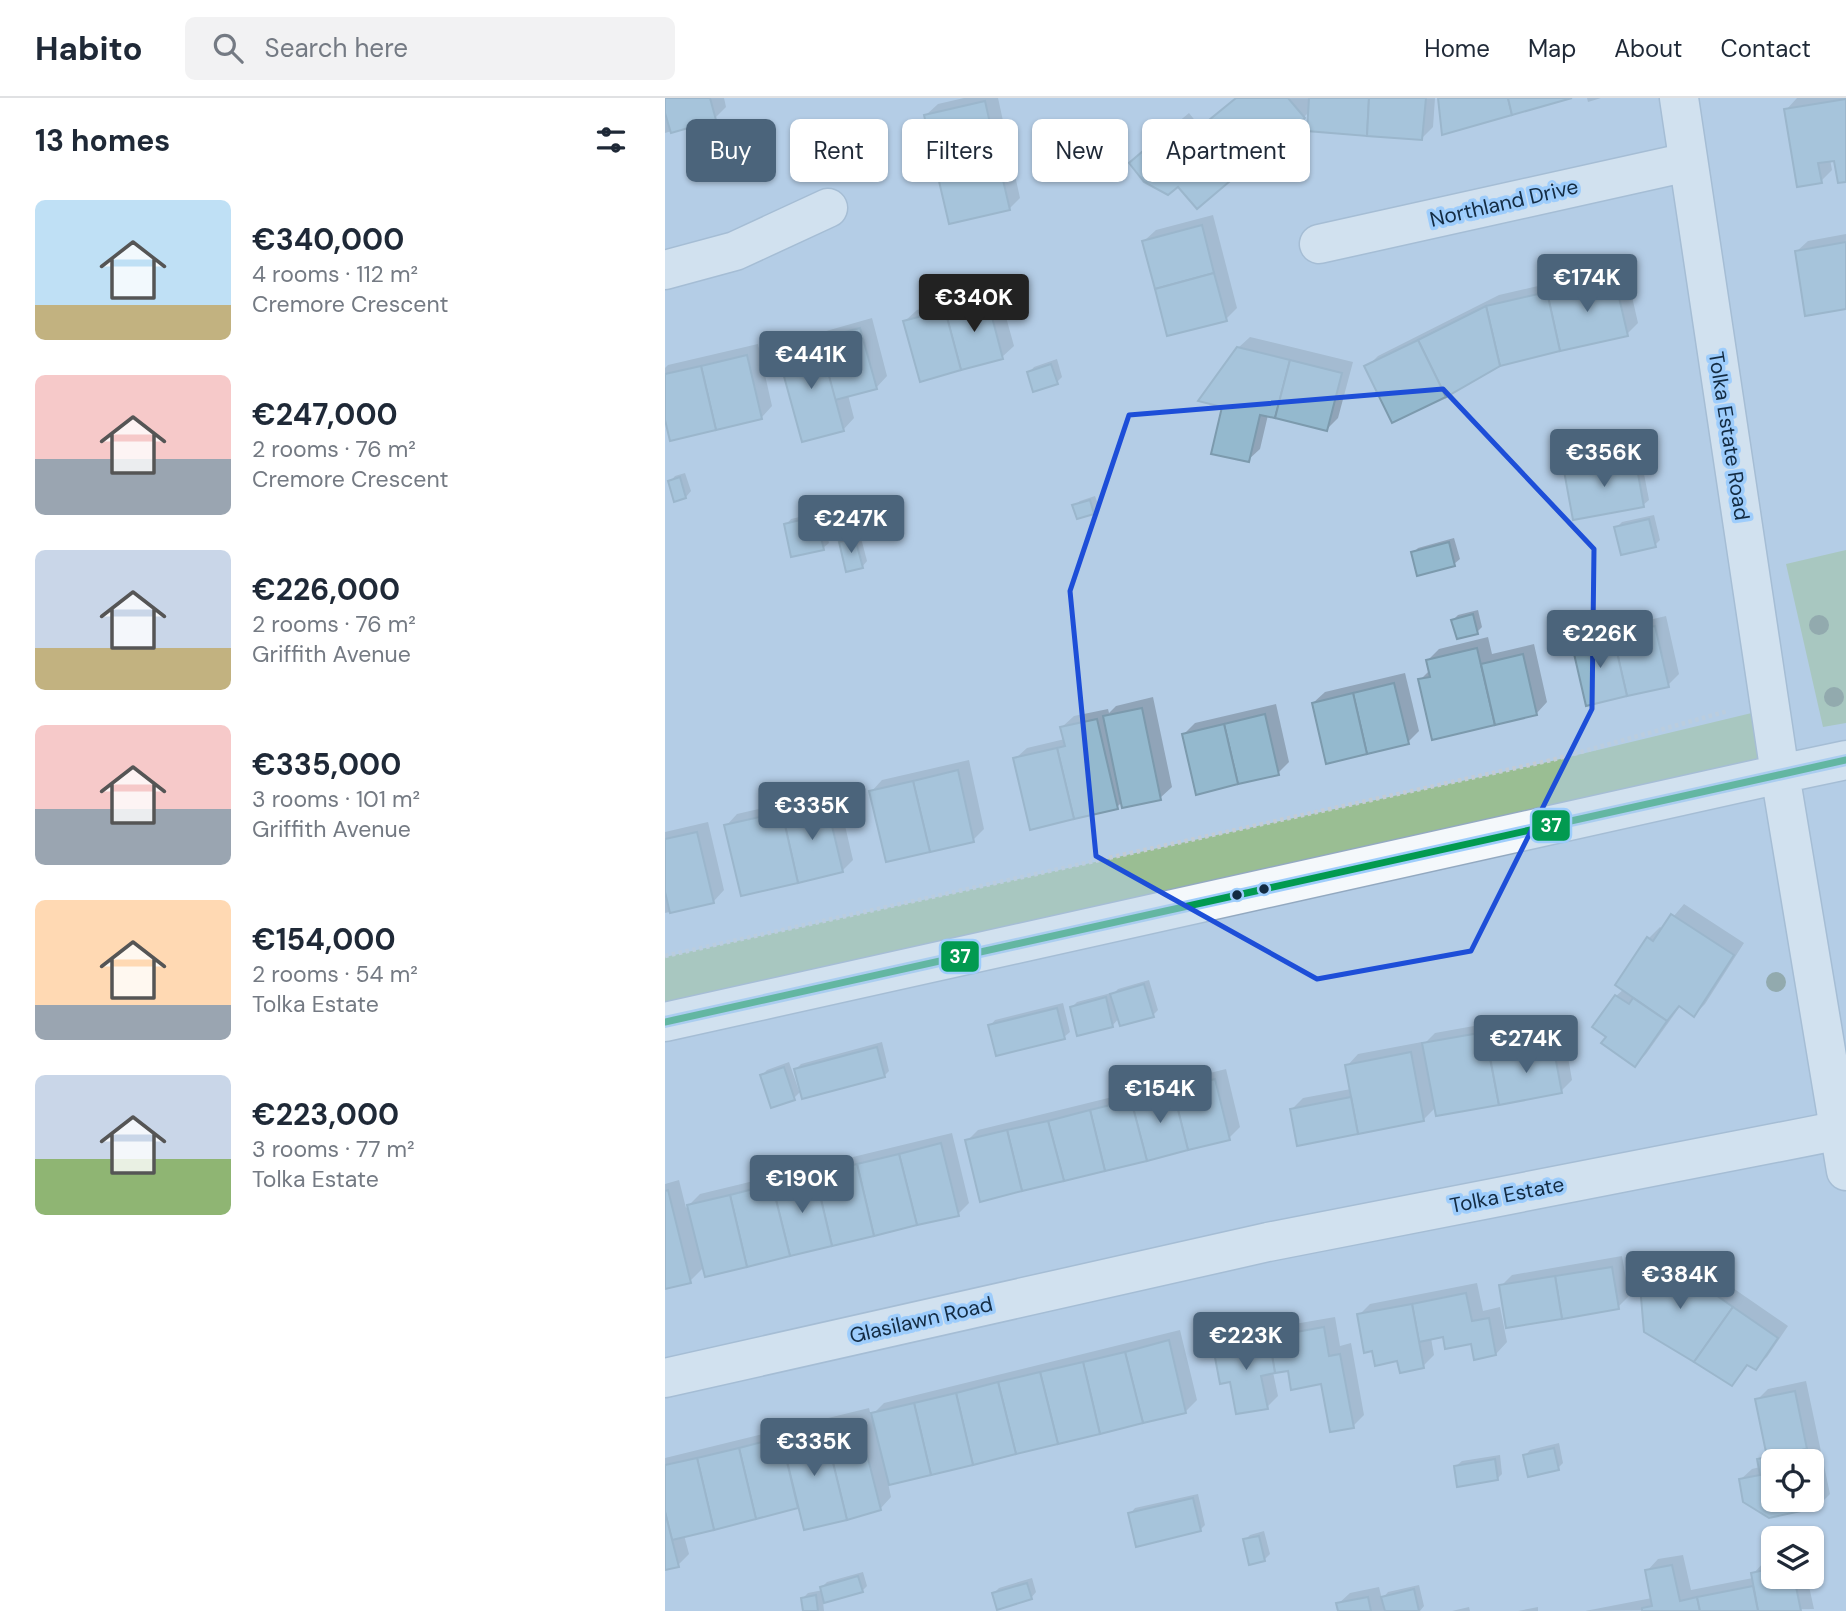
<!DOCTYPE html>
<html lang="en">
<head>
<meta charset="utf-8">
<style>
	body { margin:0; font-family:"DM Sans",sans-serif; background:#f2f2f3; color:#1f2937; height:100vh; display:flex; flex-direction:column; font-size:26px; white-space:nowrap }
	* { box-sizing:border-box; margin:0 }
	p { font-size:23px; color:#747a83 }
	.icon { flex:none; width:38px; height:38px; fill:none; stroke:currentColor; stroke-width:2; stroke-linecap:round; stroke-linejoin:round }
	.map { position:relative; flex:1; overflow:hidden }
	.details { display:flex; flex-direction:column; background:#fff; width:665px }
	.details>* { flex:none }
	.banner { position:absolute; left:21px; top:21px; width:665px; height:63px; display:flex; gap:14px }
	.buttons { position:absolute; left:1096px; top:1351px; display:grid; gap:14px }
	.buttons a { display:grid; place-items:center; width:63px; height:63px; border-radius:10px; background:#fff; box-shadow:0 2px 5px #0004; font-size:35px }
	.price { position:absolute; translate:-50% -60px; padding:0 16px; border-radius:7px; background:#4b647b; color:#fff; font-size:23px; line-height:46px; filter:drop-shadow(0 2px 4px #0008) }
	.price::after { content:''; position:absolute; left:50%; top:42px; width:21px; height:16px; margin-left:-10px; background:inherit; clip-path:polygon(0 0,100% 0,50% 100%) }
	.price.selected { background:#222; color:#fff }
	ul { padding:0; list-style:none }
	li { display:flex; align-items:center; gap:21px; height:175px; padding:0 35px }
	li span { display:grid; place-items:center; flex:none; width:196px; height:140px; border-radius:10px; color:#555 }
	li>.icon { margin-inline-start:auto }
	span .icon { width:84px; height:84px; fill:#fffc; stroke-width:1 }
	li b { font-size:30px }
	h2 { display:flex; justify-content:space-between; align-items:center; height:84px; padding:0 35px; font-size:30px }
	.tag { padding:0 24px; border-radius:10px; background:#fff; box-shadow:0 2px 5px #0004; font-size:24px; line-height:63px }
	.tag.selected { background:#4b647b; color:#fff }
	header { display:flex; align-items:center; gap:42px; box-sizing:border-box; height:98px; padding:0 35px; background:#fff; border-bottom:2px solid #e0e1e3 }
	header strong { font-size:33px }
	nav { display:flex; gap:38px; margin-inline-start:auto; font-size:24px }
	.search { width:490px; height:63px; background:#f2f2f3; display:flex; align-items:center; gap:18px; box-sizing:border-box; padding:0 24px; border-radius:10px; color:#747a83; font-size:26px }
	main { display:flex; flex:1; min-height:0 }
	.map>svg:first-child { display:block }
</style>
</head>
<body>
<header>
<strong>Habito</strong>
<div class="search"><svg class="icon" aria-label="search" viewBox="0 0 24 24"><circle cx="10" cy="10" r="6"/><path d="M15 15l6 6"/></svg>Search here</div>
<nav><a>Home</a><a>Map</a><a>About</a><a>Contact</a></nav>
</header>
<main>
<section class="details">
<h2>13 homes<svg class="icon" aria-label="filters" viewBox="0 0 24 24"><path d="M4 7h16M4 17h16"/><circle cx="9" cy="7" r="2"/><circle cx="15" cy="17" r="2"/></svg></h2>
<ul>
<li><span style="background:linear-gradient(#bfe0f5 75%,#c2b280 0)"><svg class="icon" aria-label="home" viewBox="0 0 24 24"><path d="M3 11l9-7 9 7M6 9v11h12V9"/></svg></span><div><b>€340,000</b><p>4 rooms · 112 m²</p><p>Cremore Crescent</p></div></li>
<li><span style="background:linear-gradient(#f6c9c9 60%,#9aa5b1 0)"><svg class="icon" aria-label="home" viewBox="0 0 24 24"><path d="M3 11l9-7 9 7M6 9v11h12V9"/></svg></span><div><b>€247,000</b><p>2 rooms · 76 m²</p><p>Cremore Crescent</p></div></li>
<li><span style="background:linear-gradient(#c9d6e8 70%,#c2b280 0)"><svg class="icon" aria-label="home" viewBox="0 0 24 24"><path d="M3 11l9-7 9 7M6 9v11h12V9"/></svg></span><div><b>€226,000</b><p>2 rooms · 76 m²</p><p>Griffith Avenue</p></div></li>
<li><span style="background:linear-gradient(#f6c9c9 60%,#9aa5b1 0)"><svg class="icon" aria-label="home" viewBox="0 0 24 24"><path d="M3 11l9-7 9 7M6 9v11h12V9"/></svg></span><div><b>€335,000</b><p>3 rooms · 101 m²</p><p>Griffith Avenue</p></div></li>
<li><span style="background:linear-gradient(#ffd9b3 75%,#9aa5b1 0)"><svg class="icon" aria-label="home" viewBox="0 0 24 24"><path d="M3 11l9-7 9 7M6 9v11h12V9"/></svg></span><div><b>€154,000</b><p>2 rooms · 54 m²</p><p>Tolka Estate</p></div></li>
<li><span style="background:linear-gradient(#c9d6e8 60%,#8fb573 0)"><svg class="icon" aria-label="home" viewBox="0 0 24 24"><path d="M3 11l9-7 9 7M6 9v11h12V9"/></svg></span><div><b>€223,000</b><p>3 rooms · 77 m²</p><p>Tolka Estate</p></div></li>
</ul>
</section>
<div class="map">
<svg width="1181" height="1513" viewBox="0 0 1181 1513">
	<rect width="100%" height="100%" fill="#b4cde6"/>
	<g fill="#9abe93">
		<path d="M1181,452V625L1158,629L1121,466Z"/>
		<path d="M1095,613L1104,680L0,918V859L887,663Z"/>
	</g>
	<g fill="#0003" fill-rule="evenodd">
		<path d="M0,0H59L61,9L50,20L0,35Z"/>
		<path d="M299,0H333L355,100L344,111L261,17L273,6Z"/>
		<path d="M571,0H643L646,3V0H770L768,29L757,40L645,13L639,19L513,86L477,54L524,15L536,30Z"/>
		<path d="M922,0H936L923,4Z"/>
		<path d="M1132,0H1181V82L1171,61H1165L1167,72L1156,83L1121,12Z"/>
		<path d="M548,117L572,210L561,221L479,143L491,132Z"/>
		<path d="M1181,136V209L1131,154L1143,143Z"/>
		<path d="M960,168L973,225L962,236L702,269L713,258L834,197Z"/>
		<path d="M333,190L349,248L337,259L240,223L252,212Z"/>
		<path d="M207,220L222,278L211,290L183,297L189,320L178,332L114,254L126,243Z"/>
		<path d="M585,239L688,264L673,320L662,331L603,317L595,351L583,362L573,250Z"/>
		<path d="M93,246L107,308L96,320L0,315V270L3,267Z"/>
		<path d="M392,261L397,279L392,284L364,275L369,269Z"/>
		<path d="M975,355L984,402L978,407L901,374L906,368Z"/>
		<path d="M20,375L26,393L21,399L5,384L10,378Z"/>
		<path d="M430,398L434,409L428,414L409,408L415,403Z"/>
		<path d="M156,414L164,445L158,450L121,427L126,421Z"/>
		<path d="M989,417L995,442L990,447L951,430L957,424Z"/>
		<path d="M195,436L202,463L197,469L176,444L181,439Z"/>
		<path d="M789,440L795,461L789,466L748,455L753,450Z"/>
		<path d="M813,512L817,529L812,534L788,522L793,517Z"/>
		<path d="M1001,518L1014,576L1003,587L909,548L920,537Z"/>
		<path d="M823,539L827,556L869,546L882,604L871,616L768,640L755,582L765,572L763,562L774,551Z"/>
		<path d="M740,575L754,633L743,644L648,605L660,594Z"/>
		<path d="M488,599L507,689L495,700L457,704L452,709L350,661L362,650L400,641L397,629L409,618L443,611L444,615L451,608Z"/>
		<path d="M611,606L624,664L613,675L519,636L530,625Z"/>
		<path d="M304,662L319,731L308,742L206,694L217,682Z"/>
		<path d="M172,693L188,762L177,773L61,728L72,716Z"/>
		<path d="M43,724L59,792L48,804L0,815V734Z"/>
		<path d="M1019,806L1079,845L1040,906L1029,917L1016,907L981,956L970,967L943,939L951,898L959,891L952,886L984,840L995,829L998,831Z"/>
		<path d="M484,882L493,912L488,917L454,920L448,927L407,909L412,904L446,895V898L453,891Z"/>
		<path d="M398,905L405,934L399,939L325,928L330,922Z"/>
		<path d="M831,924L836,948L899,936L907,982L896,993L772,1016L771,1009L758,1022L634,1046L627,1011L638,1000L686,991L682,968L693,956L757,944V948L770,935Z"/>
		<path d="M217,944L224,973L219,978L137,992L129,1000L107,1008L97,977L102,972L124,964L134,993L137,992L131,971L136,966Z"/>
		<path d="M561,971L575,1029L564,1040L302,1043L313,1032Z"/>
		<path d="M287,1035L304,1105L293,1116L39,1169L25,1183L0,1189V1086L14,1082L21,1110L35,1096Z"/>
		<path d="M1020,1157L1123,1228L1102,1259L1090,1270L1084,1266L1067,1286L975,1177L987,1165Z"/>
		<path d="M957,1158L964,1198L953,1209L836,1188L847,1177Z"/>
		<path d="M812,1185L818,1213L835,1209L842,1244L831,1256L807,1244L780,1237L766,1240L769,1257L758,1268L709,1250L694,1217L705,1206Z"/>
		<path d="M670,1219L675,1248L686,1245L699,1317L688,1328L658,1284L624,1271L608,1274L613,1298L602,1309L566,1282L550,1249L561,1238Z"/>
		<path d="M515,1232L532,1302L521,1313L223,1385L226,1399L215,1411L135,1408L19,1437L24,1456L13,1467L0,1470V1360L204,1310L206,1318L219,1305Z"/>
		<path d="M1141,1283L1165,1396L1154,1407L1080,1403L1075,1382L1087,1371L1095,1369L1094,1362L1103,1353L1092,1302L1103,1291ZM1108,1363H1146V1402H1108Z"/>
		<path d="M894,1345L898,1365L893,1370L860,1358L865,1352Z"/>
		<path d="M835,1357L837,1376L832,1381L791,1368L797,1363Z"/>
		<path d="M533,1396L540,1427L535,1432L465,1416L470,1410Z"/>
		<path d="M599,1433L605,1456L599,1462L580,1442L585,1437Z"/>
		<path d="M1018,1457L1026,1492L1088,1480V1476L1099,1464L1108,1462V1479H1142L1149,1511L920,1513L987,1500L982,1473L993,1461Z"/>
		<path d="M198,1474L202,1488L197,1493L158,1504L159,1513H140L138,1500L143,1495L158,1492L157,1489L162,1484Z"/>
		<path d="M367,1480L371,1494L366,1500L329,1495L334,1490Z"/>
		<path d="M754,1487L759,1508L755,1513H675L673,1506L685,1495L714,1489L717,1501L723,1494Z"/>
		<path d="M804,1509L805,1513H787Z"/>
		<path d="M873,1509V1513H853Z"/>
	</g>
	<g fill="#94b9ce" stroke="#7c9aad" stroke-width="2">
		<path d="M0,0H45L51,22L6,35L0,15Z"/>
		<path d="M571,0H623L640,20L577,73L538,27Z"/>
		<path d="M644,0H704L702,38L642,33Z"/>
		<path d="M704,0H761L757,42L702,38Z"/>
		<path d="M773,0H843L847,17L777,37Z"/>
		<path d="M843,0H907L847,17Z"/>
		<path d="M1181,1V84L1173,85L1169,63L1153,65L1157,85L1132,89L1119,11Z"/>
		<path d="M320,3L334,65L273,79L259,17Z"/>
		<path d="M512,24L524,39L538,27L577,73L532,111L513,89L503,97L479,84L464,65Z"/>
		<path d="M334,65L345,112L284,126L273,79Z"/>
		<path d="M537,127L549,175L490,191L477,143Z"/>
		<path d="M1181,144V211L1140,218L1130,153Z"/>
		<path d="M549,175L562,223L502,238L490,191Z"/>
		<path d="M949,178L963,238L895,253L882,194Z"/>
		<path d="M882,194L895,253L835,268L821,208Z"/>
		<path d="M322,200L338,261L296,272L280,212Z"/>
		<path d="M821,208L835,268L781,299L753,242Z"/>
		<path d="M280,212L296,272L255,284L238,223Z"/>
		<path d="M195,230L212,291L170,302L154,241Z"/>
		<path d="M154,241L179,333L137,344L112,253Z"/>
		<path d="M753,242L781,299L727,325L699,268Z"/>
		<path d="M572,249L625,262L610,320L595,317L584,364L546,356L557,309L533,303Z"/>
		<path d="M82,257L97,321L51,332L36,268Z"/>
		<path d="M625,262L677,275L662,333L610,320Z"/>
		<path d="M386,266L393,286L368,294L362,274Z"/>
		<path d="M36,268L51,332L5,343L0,322V276Z"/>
		<path d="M970,359L979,409L908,422L899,373Z"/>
		<path d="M15,379L21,400L9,404L3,383Z"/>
		<path d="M425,402L429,416L412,421L407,407Z"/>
		<path d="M151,418L159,452L126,459L119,426Z"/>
		<path d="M984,421L991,449L956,457L949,429Z"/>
		<path d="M190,440L198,470L181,474L174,444Z"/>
		<path d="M784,444L790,468L752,478L746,454Z"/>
		<path d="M808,516L813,536L792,541L786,522Z"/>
		<path d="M990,528L1004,589L962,598L948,537Z"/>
		<path d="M948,537L962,598L921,608L907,547Z"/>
		<path d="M812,550L830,627L767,642L753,581L765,579L761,562Z"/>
		<path d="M858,556L872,617L830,627L816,566Z"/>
		<path d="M729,585L744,646L702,656L688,595Z"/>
		<path d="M688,595L702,656L661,666L647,605Z"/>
		<path d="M477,610L496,702L457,710L438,618Z"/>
		<path d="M600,616L614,677L573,686L559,626Z"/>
		<path d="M432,621L453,711L409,721L392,650L400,648L395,629Z"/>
		<path d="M559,626L573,686L531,697L517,636Z"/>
		<path d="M392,650L409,721L365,732L348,660Z"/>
		<path d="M293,672L309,744L265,754L248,683Z"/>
		<path d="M248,683L265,754L221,764L204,693Z"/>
		<path d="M161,703L178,774L133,785L117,714Z"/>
		<path d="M117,714L133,785L76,798L59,727Z"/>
		<path d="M32,734L49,805L5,815L0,794V741Z"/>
		<path d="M1006,816L1069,857L1029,919L1014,908L1002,923L950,887L982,839L988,843Z"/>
		<path d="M479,886L489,919L455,928L445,896Z"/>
		<path d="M950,897L964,906L968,900L1002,923L970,969L936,945L941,939L927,929Z"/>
		<path d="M441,899L448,929L412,938L405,909Z"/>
		<path d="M392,910L400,941L331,958L323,927Z"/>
		<path d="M820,934L834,1007L771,1018L757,945Z"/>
		<path d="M888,947L897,995L834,1007L825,959Z"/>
		<path d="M212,949L220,979L137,1001L129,971Z"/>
		<path d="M746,954L759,1023L693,1036L680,967Z"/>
		<path d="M119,969L130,1002L106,1010L95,977Z"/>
		<path d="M550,981L565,1042L523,1052L508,992Z"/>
		<path d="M508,992L523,1052L482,1063L466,1002Z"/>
		<path d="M686,999L693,1036L632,1048L625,1011Z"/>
		<path d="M466,1002L482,1063L440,1073L425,1012Z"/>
		<path d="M425,1012L440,1073L399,1083L383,1023Z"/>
		<path d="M383,1023L399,1083L357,1093L342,1032Z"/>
		<path d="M342,1032L357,1093L315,1104L300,1042Z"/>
		<path d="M276,1045L294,1118L252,1127L234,1056Z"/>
		<path d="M234,1056L252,1127L209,1138L192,1066Z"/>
		<path d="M192,1066L209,1138L167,1148L150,1076Z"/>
		<path d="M150,1076L167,1148L125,1158L107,1086Z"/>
		<path d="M107,1086L125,1158L82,1169L65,1097Z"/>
		<path d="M3,1092L26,1185L0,1191V1093Z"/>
		<path d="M65,1097L82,1169L40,1179L22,1107Z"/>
		<path d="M1008,1167L1068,1209L1029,1264L979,1234L974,1176Z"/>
		<path d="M947,1169L954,1211L897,1221L890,1178Z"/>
		<path d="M890,1178L897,1221L841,1230L834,1187Z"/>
		<path d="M801,1195L807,1223L824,1220L831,1257L809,1262L806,1246L780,1251L778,1239L754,1244L747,1206Z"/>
		<path d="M747,1206L759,1270L735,1275L732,1263L710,1268L707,1253L699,1255L692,1216Z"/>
		<path d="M1068,1209L1113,1240L1091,1272L1082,1267L1067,1288L1029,1264Z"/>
		<path d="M659,1229L664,1258L675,1256L689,1330L665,1334L656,1286L626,1292L623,1273L610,1275L604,1239Z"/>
		<path d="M604,1239L610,1275L596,1278L603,1311L571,1316L565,1284L555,1286L548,1249Z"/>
		<path d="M504,1242L521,1315L478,1325L460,1254Z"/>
		<path d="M460,1254L478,1325L435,1336L418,1264Z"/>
		<path d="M418,1264L435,1336L393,1346L375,1274Z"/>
		<path d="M375,1274L393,1346L351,1356L333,1284Z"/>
		<path d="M333,1284L351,1356L308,1367L291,1295Z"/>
		<path d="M1130,1293L1142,1351L1102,1359L1090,1301Z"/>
		<path d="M291,1295L308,1367L266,1377L249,1305Z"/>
		<path d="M249,1305L266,1377L224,1387L206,1315Z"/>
		<path d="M193,1321L216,1412L182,1422L159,1328Z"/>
		<path d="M159,1328L182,1422L139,1432L116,1339Z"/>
		<path d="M116,1339L133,1410L91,1421L74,1350Z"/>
		<path d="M74,1350L91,1421L49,1432L32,1360Z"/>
		<path d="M889,1350L894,1372L863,1379L858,1357Z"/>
		<path d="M1142,1351L1145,1363H1108V1402H1146V1370L1155,1409L1104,1420L1078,1404L1074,1381L1095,1377L1092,1361Z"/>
		<path d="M32,1360L49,1432L7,1442L0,1414V1367Z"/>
		<path d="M830,1361L833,1382L792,1389L789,1368Z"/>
		<path d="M528,1400L536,1433L471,1449L463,1415Z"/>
		<path d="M0,1414L14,1469L0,1472Z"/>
		<path d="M594,1438L600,1463L584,1467L578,1441Z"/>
		<path d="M1007,1467L1015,1503L1032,1499L1035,1513H977V1510L987,1508L980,1472Z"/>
		<path d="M1108,1470V1479H1129L1136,1513H1093L1086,1475Z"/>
		<path d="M193,1478L198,1494L159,1505L155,1489Z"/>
		<path d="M362,1485L367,1501L332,1512L327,1495Z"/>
		<path d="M1088,1488L1093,1513H1035L1032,1499Z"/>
		<path d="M749,1491L754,1513H720L716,1499Z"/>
		<path d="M151,1497L153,1513H138L136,1500Z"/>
		<path d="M703,1499L706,1513H673L671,1505Z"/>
	</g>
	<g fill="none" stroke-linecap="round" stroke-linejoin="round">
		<g stroke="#93a9c0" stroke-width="41">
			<g id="minor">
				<path d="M654,146L1023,64"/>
				<path d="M0,172L70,153L163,110"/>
				<path d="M1181,662L1115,676L1181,1073"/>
				<path d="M0,1280L603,1144L1181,1031"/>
			</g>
		</g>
		<g stroke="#93a9c0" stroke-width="41">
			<path id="secondary" d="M0,924L1115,676L1014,0"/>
		</g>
		<path stroke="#c4ccd4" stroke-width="4.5" stroke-dasharray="3.5 3.5" stroke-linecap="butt" d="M0,858L887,662L1063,613"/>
		<use href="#minor" stroke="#f4f8fb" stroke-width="38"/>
		<use href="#secondary" stroke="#f4f8fb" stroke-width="38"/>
		<g stroke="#9ecdfc" stroke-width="12">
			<path id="bus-1" d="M0,924L1181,662"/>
		</g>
		<use href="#bus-1" stroke="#029a50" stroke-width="7"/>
	</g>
	<g fill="#687e6c">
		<circle cx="1154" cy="527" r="10"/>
		<circle cx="1169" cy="599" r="10"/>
		<circle cx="1111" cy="884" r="10"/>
	</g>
	<path d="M0 0H1181V1513H0ZM778,291L929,451L927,611L806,853L652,881L431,758L405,493L464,317Z" fill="#b4cde6" fill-opacity=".55" fill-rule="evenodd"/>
	<path fill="none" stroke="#1d4ed8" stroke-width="5" stroke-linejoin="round" d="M778,291L929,451L927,611L806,853L652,881L431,758L405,493L464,317Z"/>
	<g fill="#132b42" stroke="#9ecdfc" stroke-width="2.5">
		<circle cx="599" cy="791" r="6"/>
		<circle cx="572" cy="797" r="6"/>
	</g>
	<g text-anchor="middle" stroke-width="7" stroke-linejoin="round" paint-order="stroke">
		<g font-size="21" fill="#132b42" stroke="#9ecdfc">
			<text transform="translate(839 105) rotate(-13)" y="7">Northland Drive</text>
			<text transform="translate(1064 338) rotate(81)" y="7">Tolka Estate Road</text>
			<text transform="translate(842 1097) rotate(-11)" y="7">Tolka Estate</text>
			<text transform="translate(256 1222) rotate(-13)" y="7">Glasilawn Road</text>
		</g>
	</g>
	<g stroke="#9ecdfc" stroke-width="2.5">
		<rect x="866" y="711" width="40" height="33" rx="7" fill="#029a50"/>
		<rect x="275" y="842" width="40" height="33" rx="7" fill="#029a50"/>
	</g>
	<g font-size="19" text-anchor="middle" font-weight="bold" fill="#fff">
		<text x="886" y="734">37</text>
		<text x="295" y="865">37</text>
	</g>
</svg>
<div class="buttons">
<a><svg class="icon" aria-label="locate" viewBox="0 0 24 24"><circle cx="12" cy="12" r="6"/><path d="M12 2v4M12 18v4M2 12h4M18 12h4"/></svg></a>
<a><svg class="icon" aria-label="layers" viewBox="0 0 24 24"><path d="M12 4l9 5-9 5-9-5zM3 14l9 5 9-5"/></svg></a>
</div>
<b class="price" style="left:922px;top:216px">€174K</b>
<b class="price selected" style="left:309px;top:236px">€340K</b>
<b class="price" style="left:146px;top:293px">€441K</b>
<b class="price" style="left:939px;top:391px">€356K</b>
<b class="price" style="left:186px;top:457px">€247K</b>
<b class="price" style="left:935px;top:572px">€226K</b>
<b class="price" style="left:147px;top:744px">€335K</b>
<b class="price" style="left:861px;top:977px">€274K</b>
<b class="price" style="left:495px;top:1027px">€154K</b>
<b class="price" style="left:137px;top:1117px">€190K</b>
<b class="price" style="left:1015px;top:1213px">€384K</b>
<b class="price" style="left:581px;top:1274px">€223K</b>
<b class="price" style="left:149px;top:1380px">€335K</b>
<div class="banner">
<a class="tag selected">Buy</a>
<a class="tag">Rent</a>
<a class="tag">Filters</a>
<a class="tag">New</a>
<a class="tag">Apartment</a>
</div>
</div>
</main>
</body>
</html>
